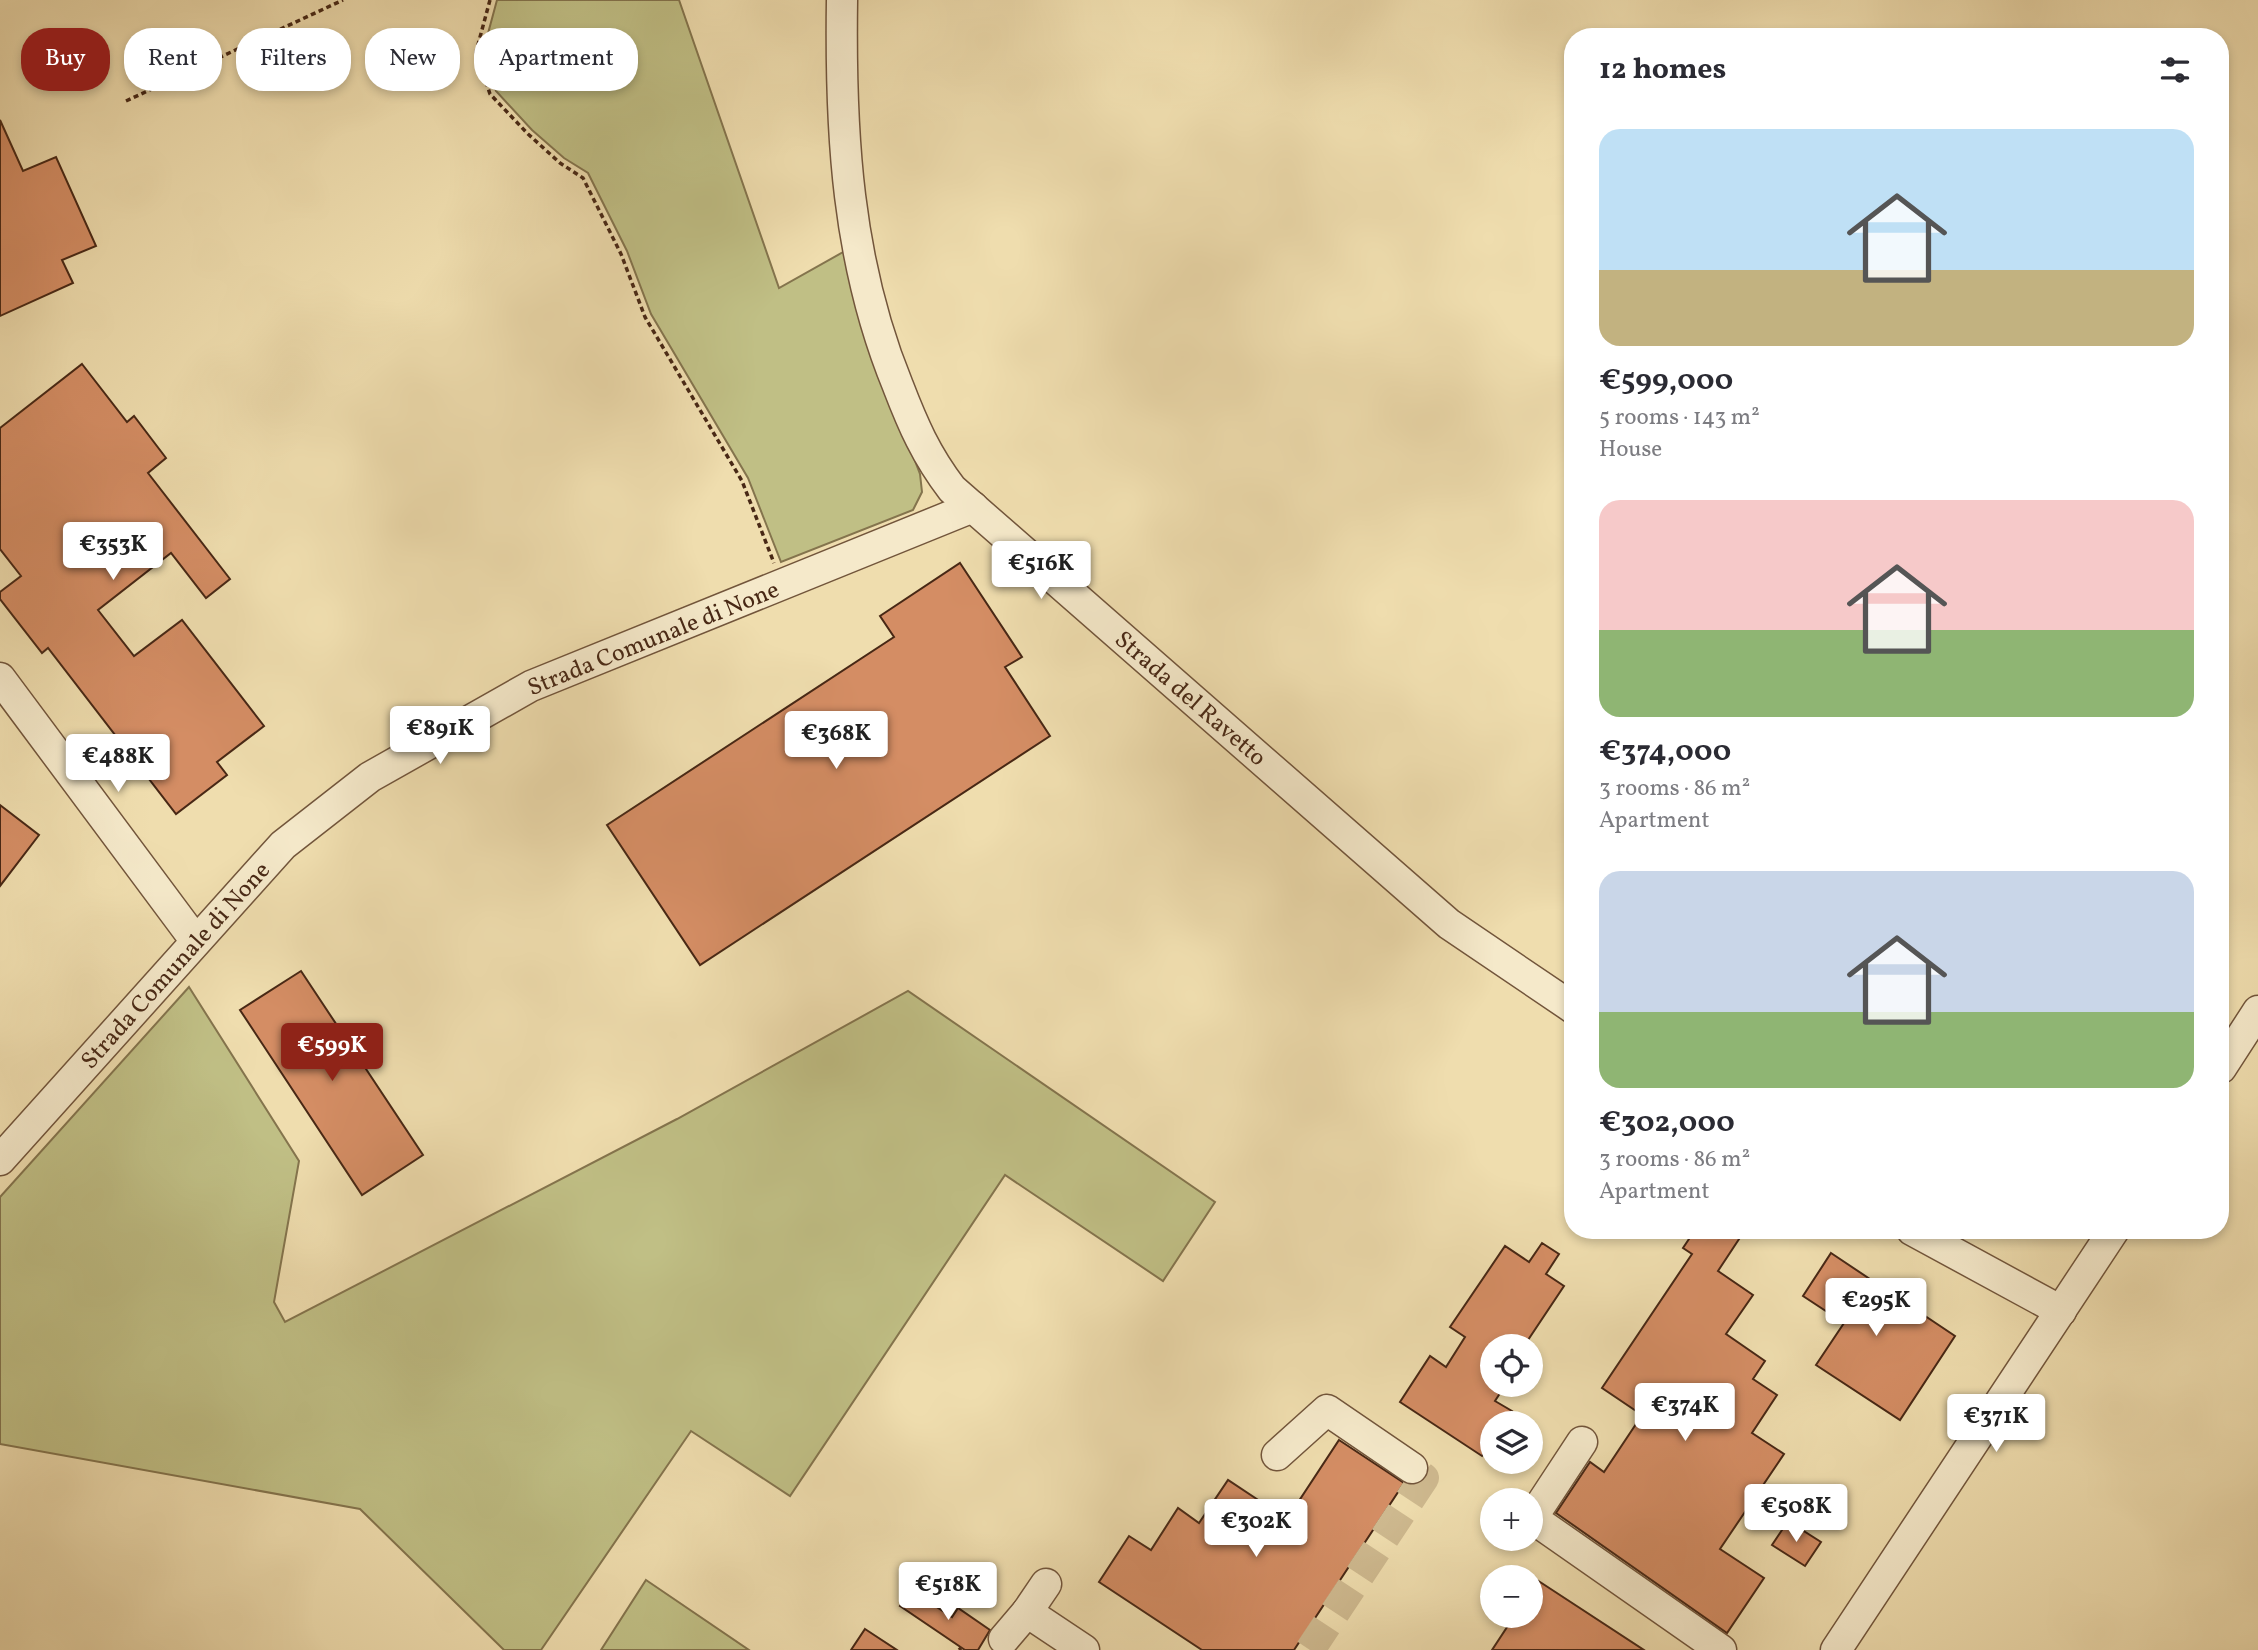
<!DOCTYPE html>
<html lang="en">
<head>
<meta charset="utf-8">
<style>
	body { margin:0; font-family:Vollkorn,serif; background:#f2f2f3; color:#2b2b33; height:100vh; display:flex; flex-direction:column; font-size:26px; white-space:nowrap }
	* { box-sizing:border-box; margin:0 }
	p { font-size:23px; color:#7c7c81 }
	.icon { flex:none; width:38px; height:38px; fill:none; stroke:currentColor; stroke-width:2; stroke-linecap:round; stroke-linejoin:round }
	.map { position:relative; flex:1; overflow:hidden }
	.drawer { position:absolute; left:1564px; top:28px; width:665px; height:1211px; display:flex; flex-direction:column; background:#fff; border-radius:28px; box-shadow:0 4px 10px #0003 }
	.drawer>* { flex:none }
	.hud { position:absolute; left:21px; top:28px; width:665px; height:63px; display:flex; gap:14px }
	.buttons { position:absolute; left:1480px; top:1334px; display:grid; gap:14px }
	.buttons a { display:grid; place-items:center; width:63px; height:63px; border-radius:50%; background:#fff; box-shadow:0 4px 10px #0003; font-size:35px }
	.price { position:absolute; translate:-50% -60px; padding:0 16px; border-radius:7px; background:#fff; color:#222; font-size:23px; line-height:46px; filter:drop-shadow(0 2px 4px #0008) }
	.price::after { content:''; position:absolute; left:50%; top:42px; width:21px; height:16px; margin-left:-10px; background:inherit; clip-path:polygon(0 0,100% 0,50% 100%) }
	.price.on { background:#8f2418; color:#fff }
	ul { padding:0; list-style:none }
	li { display:grid; align-content:center; gap:14px; height:371px; padding:0 35px }
	li span { display:grid; place-items:center; height:217px; border-radius:21px; color:#555 }
	li>.icon { margin-inline-start:auto }
	span .icon { width:126px; height:126px; fill:#fffc; stroke-width:1 }
	li b { font-size:30px }
	h2 { display:flex; justify-content:space-between; align-items:center; height:84px; padding:0 35px; font-size:30px }
	.tag { padding:0 24px; border-radius:28px; background:#fff; box-shadow:0 4px 10px #0003; font-size:24px; line-height:63px }
	.tag.on { background:#8f2418; color:#fff }
	.map>svg:first-child { display:block }
</style>
</head>
<body>
<div class="map">
<svg width="2258" height="1650" viewBox="0 0 2258 1650">
	<rect width="100%" height="100%" fill="#efddae"/>
	<filter id="stains"><feTurbulence type="fractalNoise" baseFrequency=".00286" numOctaves="4"/><feColorMatrix values="0 0 0 0 .2 0 0 0 0 .09 0 0 0 0 .02 0 0 0 .5 -.17"/></filter>
	<radialGradient id="worn" r=".72"><stop offset=".6" stop-color="#630" stop-opacity="0"/><stop offset="1" stop-color="#630" stop-opacity=".3"/></radialGradient>
	<g fill="#c0bf85" stroke="#84744d" stroke-width="2">
		<path d="M497,0H679L779,288L845,251L899,419L920,474L922,492L913,510L781,562L748,478L651,314L627,251L588,173L564,158L532,130L496,91L483,52Z"/>
		<path d="M189,987L299,1161L274,1302L285,1322L677,1119L908,991L1215,1202L1163,1281L1005,1175L790,1496L691,1431L541,1650H504L360,1509L0,1444V1197Z"/>
		<path d="M646,1580L749,1650H601Z"/>
	</g>
	<g fill="#d48d64" stroke="#482815" stroke-width="2">
		<path d="M0,120L23,171L56,157L96,246L62,260L73,283L0,316Z"/>
		<path d="M82,364L127,422L134,416L166,458L148,473L230,579L206,598L171,553L98,610L134,656L182,620L264,726L217,762L227,775L176,814L48,648L42,653L0,599V592L21,576L0,549V428Z"/>
		<path d="M960,563L1022,657L1005,667L1050,736L700,965L607,825L894,637L880,616Z"/>
		<path d="M0,805L39,835L0,886Z"/>
		<path d="M301,971L423,1155L362,1195L240,1010Z"/>
		<path d="M1695,1230H1745L1718,1271L1753,1295L1726,1334L1765,1361L1753,1379L1777,1395L1752,1433L1784,1454L1720,1549L1764,1578L1727,1633L1556,1513L1590,1462L1604,1472L1642,1415L1602,1388L1692,1254L1683,1248Z"/>
		<path d="M1542,1243L1559,1254L1546,1274L1564,1286L1524,1346H1493V1384H1506L1495,1401L1512,1411L1504,1423H1493V1440L1482,1456L1400,1402L1430,1356L1446,1367L1465,1337L1450,1327L1505,1246L1529,1262Z"/>
		<path d="M1831,1253L1955,1336L1900,1420L1816,1365L1844,1323L1803,1296Z"/>
		<path d="M1339,1440L1404,1483L1294,1650H1202L1099,1582L1129,1536L1151,1550L1178,1508L1199,1523L1228,1480L1287,1519Z"/>
		<path d="M1788,1521L1821,1542L1805,1566L1772,1545Z"/>
		<path d="M1537,1580L1644,1650H1492L1515,1615H1531V1590Z"/>
		<path d="M911,1590L952,1617L958,1608L990,1630L978,1650H965L900,1606Z"/>
		<path d="M865,1629L897,1650H851Z"/>
	</g>
	<g fill="none" stroke-linecap="round" stroke-linejoin="round">
		<path stroke="#ceb98f" stroke-width="30" stroke-dasharray="30 15" stroke-linecap="butt" d="M1310,1650L1424,1478L1412,1468"/>
		<g stroke="#72553b" stroke-width="33">
			<g id="minor">
				<path d="M842,0C840,133 847,262 898,386C913,425 926,455 952,489L1449,924L1573,1008"/>
				<path d="M0,678L195,940"/>
				<path d="M2221,1068L2258,1011"/>
				<path d="M0,1160L283,845L370,777L531,686L973,507"/>
				<path d="M1912,1230L2061,1311"/>
				<path d="M1582,1442L1532,1518L1721,1650"/>
				<path d="M1277,1455L1327,1410L1412,1468"/>
				<path d="M1027,1612L1046,1584"/>
				<path d="M1004,1639L1027,1612L1084,1650"/>
				<path d="M1836,1650L2114,1230"/>
			</g>
		</g>
		<g stroke="#482815" stroke-width="3.5" stroke-dasharray="5 3.5" stroke-linecap="butt">
			<path d="M490,0L476,52L490,94L528,134L560,163L583,178L621,254L645,317L742,481L774,563"/>
			<path d="M126,101L343,0"/>
			<path d="M959,1650L961,1648"/>
		</g>
		<use href="#minor" stroke="#f5e9ca" stroke-width="30"/>
	</g>
	<g text-anchor="middle" stroke-width="7" stroke-linejoin="round" paint-order="stroke">
		<g font-size="24" fill="#482815" stroke="#f5e9ca">
			<text transform="translate(653 638) rotate(-22)" y="8">Strada Comunale di None</text>
			<text transform="translate(1191 698) rotate(41)" y="8">Strada del Ravetto</text>
			<text transform="translate(175 965) rotate(-48)" y="8">Strada Comunale di None</text>
		</g>
	</g>
	<rect width="100%" height="100%" filter="url(#stains)"/>
	<rect width="100%" height="100%" fill="url(#worn)"/>
</svg>
<div class="buttons">
<a><svg class="icon" aria-label="locate" viewBox="0 0 24 24"><circle cx="12" cy="12" r="6"/><path d="M12 2v4M12 18v4M2 12h4M18 12h4"/></svg></a>
<a><svg class="icon" aria-label="layers" viewBox="0 0 24 24"><path d="M12 4l9 5-9 5-9-5zM3 14l9 5 9-5"/></svg></a>
<a>+</a>
<a>−</a>
</div>
<b class="price" style="left:113px;top:582px">€353K</b>
<b class="price" style="left:1041px;top:601px">€516K</b>
<b class="price" style="left:440px;top:766px">€891K</b>
<b class="price" style="left:836px;top:771px">€368K</b>
<b class="price" style="left:118px;top:794px">€488K</b>
<b class="price on" style="left:332px;top:1083px">€599K</b>
<b class="price" style="left:1876px;top:1338px">€295K</b>
<b class="price" style="left:1685px;top:1443px">€374K</b>
<b class="price" style="left:1996px;top:1454px">€371K</b>
<b class="price" style="left:1796px;top:1544px">€508K</b>
<b class="price" style="left:1256px;top:1559px">€302K</b>
<b class="price" style="left:948px;top:1622px">€518K</b>
<div class="hud">
<a class="tag on">Buy</a>
<a class="tag">Rent</a>
<a class="tag">Filters</a>
<a class="tag">New</a>
<a class="tag">Apartment</a>
</div>
<section class="drawer">
<h2>12 homes<svg class="icon" aria-label="filters" viewBox="0 0 24 24"><path d="M4 7h16M4 17h16"/><circle cx="9" cy="7" r="2"/><circle cx="15" cy="17" r="2"/></svg></h2>
<ul>
<li><span style="background:linear-gradient(#bfe0f5 65%,#c2b280 0)"><svg class="icon" aria-label="home" viewBox="0 0 24 24"><path d="M3 11l9-7 9 7M6 9v11h12V9"/></svg></span><div><b>€599,000</b><p>5 rooms · 143 m²</p><p>House</p></div></li>
<li><span style="background:linear-gradient(#f6c9c9 60%,#8fb573 0)"><svg class="icon" aria-label="home" viewBox="0 0 24 24"><path d="M3 11l9-7 9 7M6 9v11h12V9"/></svg></span><div><b>€374,000</b><p>3 rooms · 86 m²</p><p>Apartment</p></div></li>
<li><span style="background:linear-gradient(#c9d6e8 65%,#8fb573 0)"><svg class="icon" aria-label="home" viewBox="0 0 24 24"><path d="M3 11l9-7 9 7M6 9v11h12V9"/></svg></span><div><b>€302,000</b><p>3 rooms · 86 m²</p><p>Apartment</p></div></li>
</ul>
</section>
</div>
</body>
</html>
